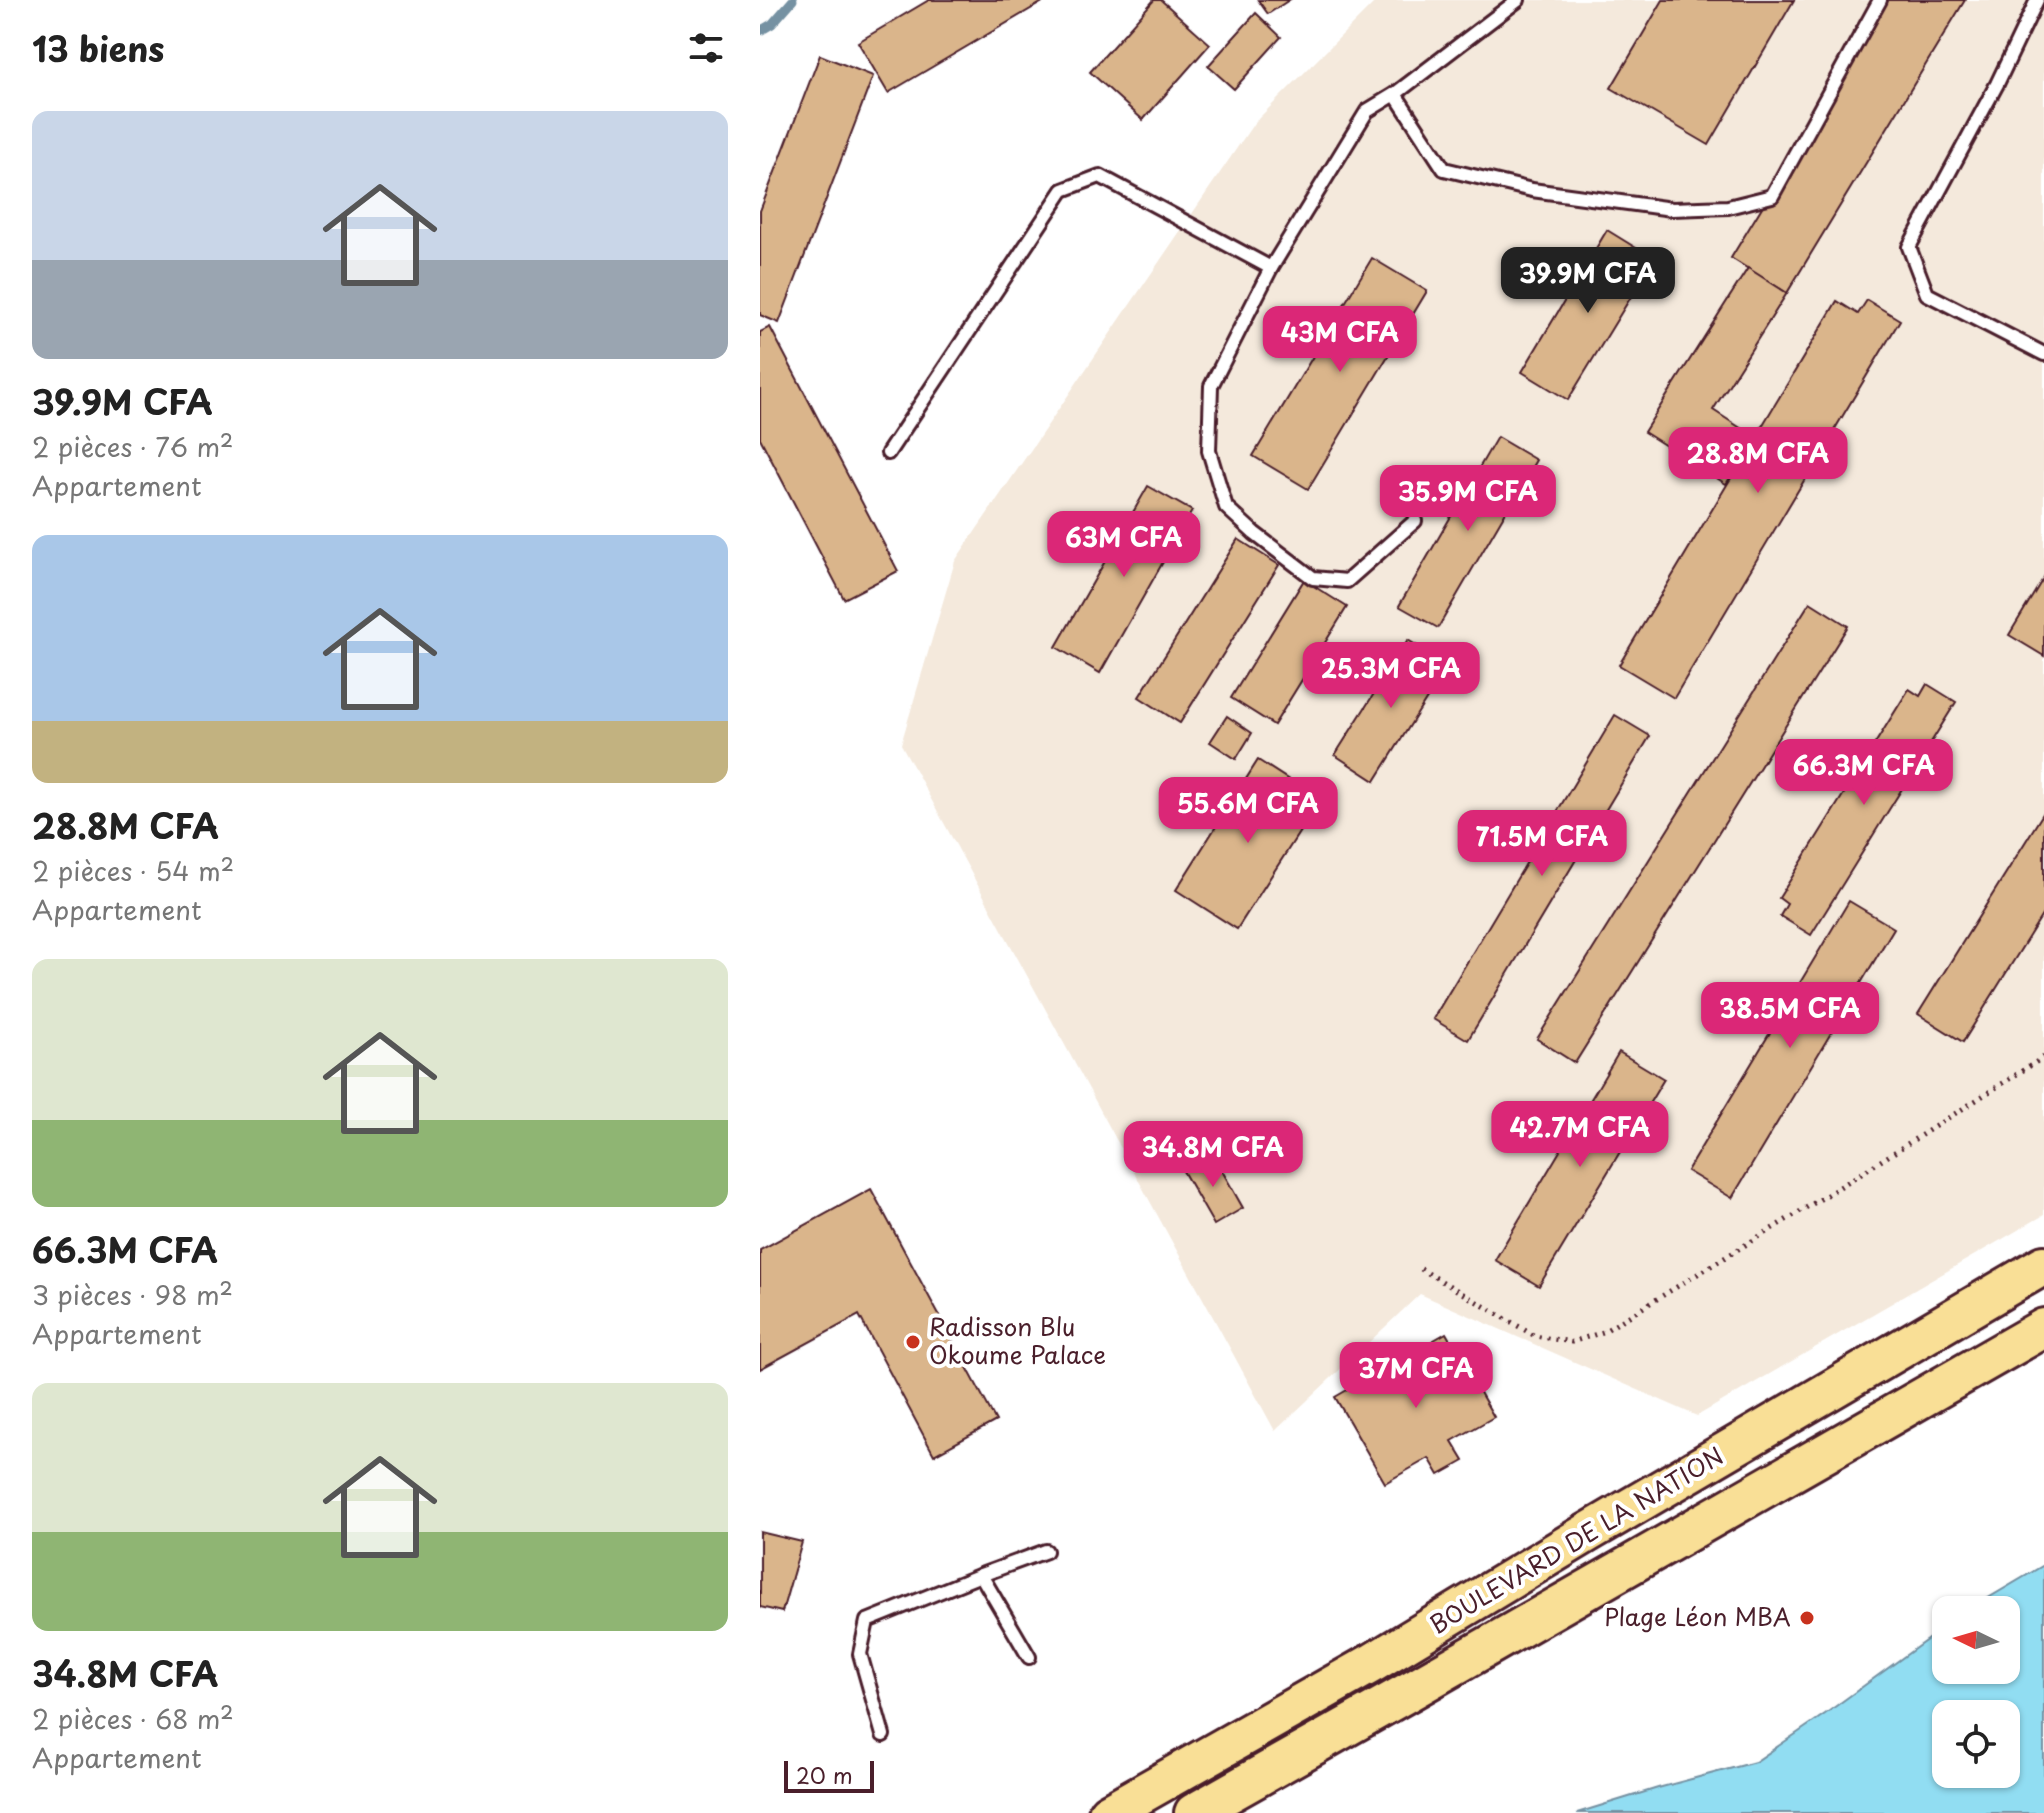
<!DOCTYPE html>
<html lang="fr">
<head>
<meta charset="utf-8">
<style>
	body { margin:0; font-family:"Playpen Sans",sans-serif; background:#f2f2f2; color:#222; height:100vh; display:flex; flex-direction:column; font-size:30px; white-space:nowrap }
	* { box-sizing:border-box; margin:0 }
	p { font-size:26px; color:#767676 }
	.icon { flex:none; width:44px; height:44px; fill:none; stroke:currentColor; stroke-width:2; stroke-linecap:round; stroke-linejoin:round }
	.map { position:relative; flex:1; overflow:hidden }
	.side { display:flex; flex-direction:column; background:#fff; width:760px }
	.side>* { flex:none }
	.needle { width:52px; rotate:275deg }
	.fabs { position:absolute; left:1172px; top:1596px; display:grid; gap:16px }
	.fabs a { display:grid; place-items:center; width:88px; height:88px; border-radius:16px; background:#fff; box-shadow:0 2px 6px #0004; font-size:40px }
	.scale { position:absolute; left:24px; bottom:20px; width:90px; box-sizing:border-box; padding-left:8px; border:4px solid #4a1f2b; border-top:0; font-size:22px; line-height:28px; white-space:nowrap; color:#4a1f2b; -webkit-text-stroke:6px #fff; paint-order:stroke }
	.price { position:absolute; translate:-50% -68px; padding:0 18px; border-radius:16px; background:#db2777; color:#fff; font-size:26px; line-height:52px; filter:drop-shadow(0 2px 4px #0008) }
	.price::after { content:''; position:absolute; left:50%; top:48px; width:24px; height:18px; margin-left:-12px; background:inherit; clip-path:polygon(0 0,100% 0,50% 100%) }
	.price.current { background:#222; color:#fff }
	ul { padding:0; list-style:none }
	li { display:grid; align-content:center; gap:16px; height:424px; padding:0 32px }
	li span { display:grid; place-items:center; height:248px; border-radius:16px; color:#555 }
	li>.icon { margin-inline-start:auto }
	span .icon { width:144px; height:144px; fill:#fffc; stroke-width:1 }
	li b { font-size:34px }
	h2 { display:flex; justify-content:space-between; align-items:center; height:96px; padding:0 32px; font-size:34px }
	main { display:flex; flex:1; min-height:0 }
	.map>svg:first-child { display:block }
</style>
</head>
<body>
<main>
<section class="side">
<h2>13 biens<svg class="icon" aria-label="filters" viewBox="0 0 24 24"><path d="M4 7h16M4 17h16"/><circle cx="9" cy="7" r="2"/><circle cx="15" cy="17" r="2"/></svg></h2>
<ul>
<li><span style="background:linear-gradient(#c9d6e8 60%,#9aa5b1 0)"><svg class="icon" aria-label="home" viewBox="0 0 24 24"><path d="M3 11l9-7 9 7M6 9v11h12V9"/></svg></span><div><b>39.9M CFA</b><p>2 pièces · 76 m²</p><p>Appartement</p></div></li>
<li><span style="background:linear-gradient(#a9c7e8 75%,#c2b280 0)"><svg class="icon" aria-label="home" viewBox="0 0 24 24"><path d="M3 11l9-7 9 7M6 9v11h12V9"/></svg></span><div><b>28.8M CFA</b><p>2 pièces · 54 m²</p><p>Appartement</p></div></li>
<li><span style="background:linear-gradient(#dfe7d0 65%,#8fb573 0)"><svg class="icon" aria-label="home" viewBox="0 0 24 24"><path d="M3 11l9-7 9 7M6 9v11h12V9"/></svg></span><div><b>66.3M CFA</b><p>3 pièces · 98 m²</p><p>Appartement</p></div></li>
<li><span style="background:linear-gradient(#dfe7d0 60%,#8fb573 0)"><svg class="icon" aria-label="home" viewBox="0 0 24 24"><path d="M3 11l9-7 9 7M6 9v11h12V9"/></svg></span><div><b>34.8M CFA</b><p>2 pièces · 68 m²</p><p>Appartement</p></div></li>
</ul>
</section>
<div class="map">
<svg width="1284" height="1813" viewBox="0 0 1284 1813">
	<rect width="100%" height="100%" fill="#fff"/>
	<filter id="ink" filterUnits="userSpaceOnUse"><feTurbulence type="fractalNoise" baseFrequency=".0125" numOctaves="2"/><feDisplacementMap in="SourceGraphic" scale="16" xChannelSelector="R" yChannelSelector="G"/><feConvolveMatrix kernelMatrix="1 2 1 2 8 2 1 2 1" color-interpolation-filters="sRGB"/></filter>
	<g filter="url(#ink)">
		<path fill="#f4e9dc" d="M617,0H1284V1215L937,1416L660,1294L515,1431L141,744L195,561L494,123Z"/>
		<path fill="#91ddf2" stroke="#7591a2" stroke-width="2" fill-rule="evenodd" d="M1284,1565V1813H817L898,1788L995,1762L1065,1714L1186,1626V1670H1246V1610H1208ZM1186,1714H1246V1774H1186Z"/>
		<g fill="none" stroke-linecap="round" stroke-linejoin="round">
			<path stroke="#7591a2" stroke-width="9" d="M0,31L12,24L33,0"/>
		</g>
		<g fill="#dab58b" stroke="#4a1f2b" stroke-width="2">
			<path d="M169,0H286L128,93L98,42Z"/>
			<path d="M394,0H401L450,44L383,120L330,72Z"/>
			<path d="M498,0H529L508,14Z"/>
			<path d="M903,0H1034L949,145L851,88Z"/>
			<path d="M1128,0H1205L1027,293L971,258Z"/>
			<path d="M496,13L521,37L474,89L448,66Z"/>
			<path d="M60,55L113,76L19,323L0,315V211Z"/>
			<path d="M847,230L894,259L808,400L762,372Z"/>
			<path d="M612,258L667,291L548,489L493,456Z"/>
			<path d="M988,268L1027,293L953,410L996,438L966,484L884,432Z"/>
			<path d="M1107,300L1140,320L914,698L859,665L1077,301L1098,314Z"/>
			<path d="M10,327L138,571L84,599L0,438V332Z"/>
			<path d="M737,437L776,460L678,628L639,606Z"/>
			<path d="M388,486L432,511L340,673L296,647Z"/>
			<path d="M478,539L519,565L420,723L379,697Z"/>
			<path d="M1284,577V656L1249,635Z"/>
			<path d="M544,580L587,607L514,725L471,698Z"/>
			<path d="M1050,602L1088,626L815,1063L777,1039Z"/>
			<path d="M648,640L688,665L615,781L575,755Z"/>
			<path d="M1167,684L1196,702L1051,935L1020,916L1027,904L1019,898L1149,689L1160,696Z"/>
			<path d="M855,715L890,736L708,1040L673,1019Z"/>
			<path d="M467,716L492,733L476,759L450,742Z"/>
			<path d="M498,760L560,800L477,929L416,890Z"/>
			<path d="M1284,812V912L1203,1042L1158,1014Z"/>
			<path d="M1089,901L1134,928L972,1198L927,1171Z"/>
			<path d="M859,1052L904,1079L779,1286L735,1260Z"/>
			<path d="M452,1153L483,1208L454,1225L423,1171Z"/>
			<path d="M111,1189L236,1421L174,1455L99,1315L0,1369V1250Z"/>
			<path d="M686,1333L734,1417L692,1441L704,1461L679,1475L669,1458L625,1483L575,1397Z"/>
			<path d="M0,1532L42,1542L22,1612L0,1607Z"/>
		</g>
		<g fill="none" stroke-linecap="round" stroke-linejoin="round">
			<g stroke="#4a1f2b" stroke-width="18">
				<g id="service">
					<path d="M1277,0L1237,84L1149,247L1167,294L1284,354"/>
					<path d="M635,94L684,169L772,190L912,209L968,207L1012,196L1120,0"/>
					<path d="M128,453L303,190L340,176L511,268"/>
					<path d="M655,521L587,581L553,578L494,533L466,507L449,451L451,386L511,268L607,111L635,94L758,0"/>
					<path d="M221,1575L286,1551"/>
					<path d="M123,1735L100,1654L107,1621L221,1575L269,1657"/>
				</g>
			</g>
			<g stroke="#4a1f2b" stroke-width="44">
				<g id="primary">
					<path d="M348,1813L614,1662L827,1533L1284,1265"/>
					<path d="M434,1813L650,1691L1284,1328"/>
				</g>
			</g>
			<path stroke="#4a1f2b" stroke-width="5" stroke-dasharray="2 6" stroke-linecap="butt" d="M661,1269L775,1336L812,1342L843,1332L1067,1195L1284,1057"/>
			<use href="#service" stroke="#fff" stroke-width="12"/>
			<use href="#primary" stroke="#f9df96" stroke-width="38"/>
		</g>
	</g>
	<g fill="#c8321e" stroke="#fff" stroke-width="3">
		<circle cx="153" cy="1342" r="8"/>
		<circle cx="1047" cy="1618" r="8"/>
	</g>
	<g text-anchor="middle" stroke-width="8" stroke-linejoin="round" paint-order="stroke">
		<g font-size="24" fill="#4a1f2b" stroke="#fff" text-anchor="start">
			<text x="169" y="1336">Radisson Blu<tspan x="169" dy="28">Okoume Palace</tspan></text>
			<text x="1031" y="1626" text-anchor="end">Plage Léon MBA</text>
		</g>
		<g font-size="24" fill="#4a1f2b" stroke="#fff">
			<text transform="translate(817 1541) rotate(-31)" y="8">BOULEVARD DE LA NATION</text>
		</g>
	</g>
</svg>
<div class="fabs">
<a><svg class="needle" viewBox="-14 -14 28 28"><path d="M0-13l5 13h-10z" fill="#e53935"/><path d="M0 13l5-13h-10z" fill="#767676"/></svg></a>
<a><svg class="icon" aria-label="locate" viewBox="0 0 24 24"><circle cx="12" cy="12" r="6"/><path d="M12 2v4M12 18v4M2 12h4M18 12h4"/></svg></a>
</div>
<div class="scale">20 m</div>
<b class="price current" style="left:828px;top:315px">39.9M CFA</b>
<b class="price" style="left:580px;top:374px">43M CFA</b>
<b class="price" style="left:998px;top:495px">28.8M CFA</b>
<b class="price" style="left:708px;top:533px">35.9M CFA</b>
<b class="price" style="left:364px;top:579px">63M CFA</b>
<b class="price" style="left:631px;top:710px">25.3M CFA</b>
<b class="price" style="left:1104px;top:807px">66.3M CFA</b>
<b class="price" style="left:488px;top:845px">55.6M CFA</b>
<b class="price" style="left:782px;top:878px">71.5M CFA</b>
<b class="price" style="left:1030px;top:1050px">38.5M CFA</b>
<b class="price" style="left:820px;top:1169px">42.7M CFA</b>
<b class="price" style="left:453px;top:1189px">34.8M CFA</b>
<b class="price" style="left:656px;top:1410px">37M CFA</b>
</div>
</main>
</body>
</html>
